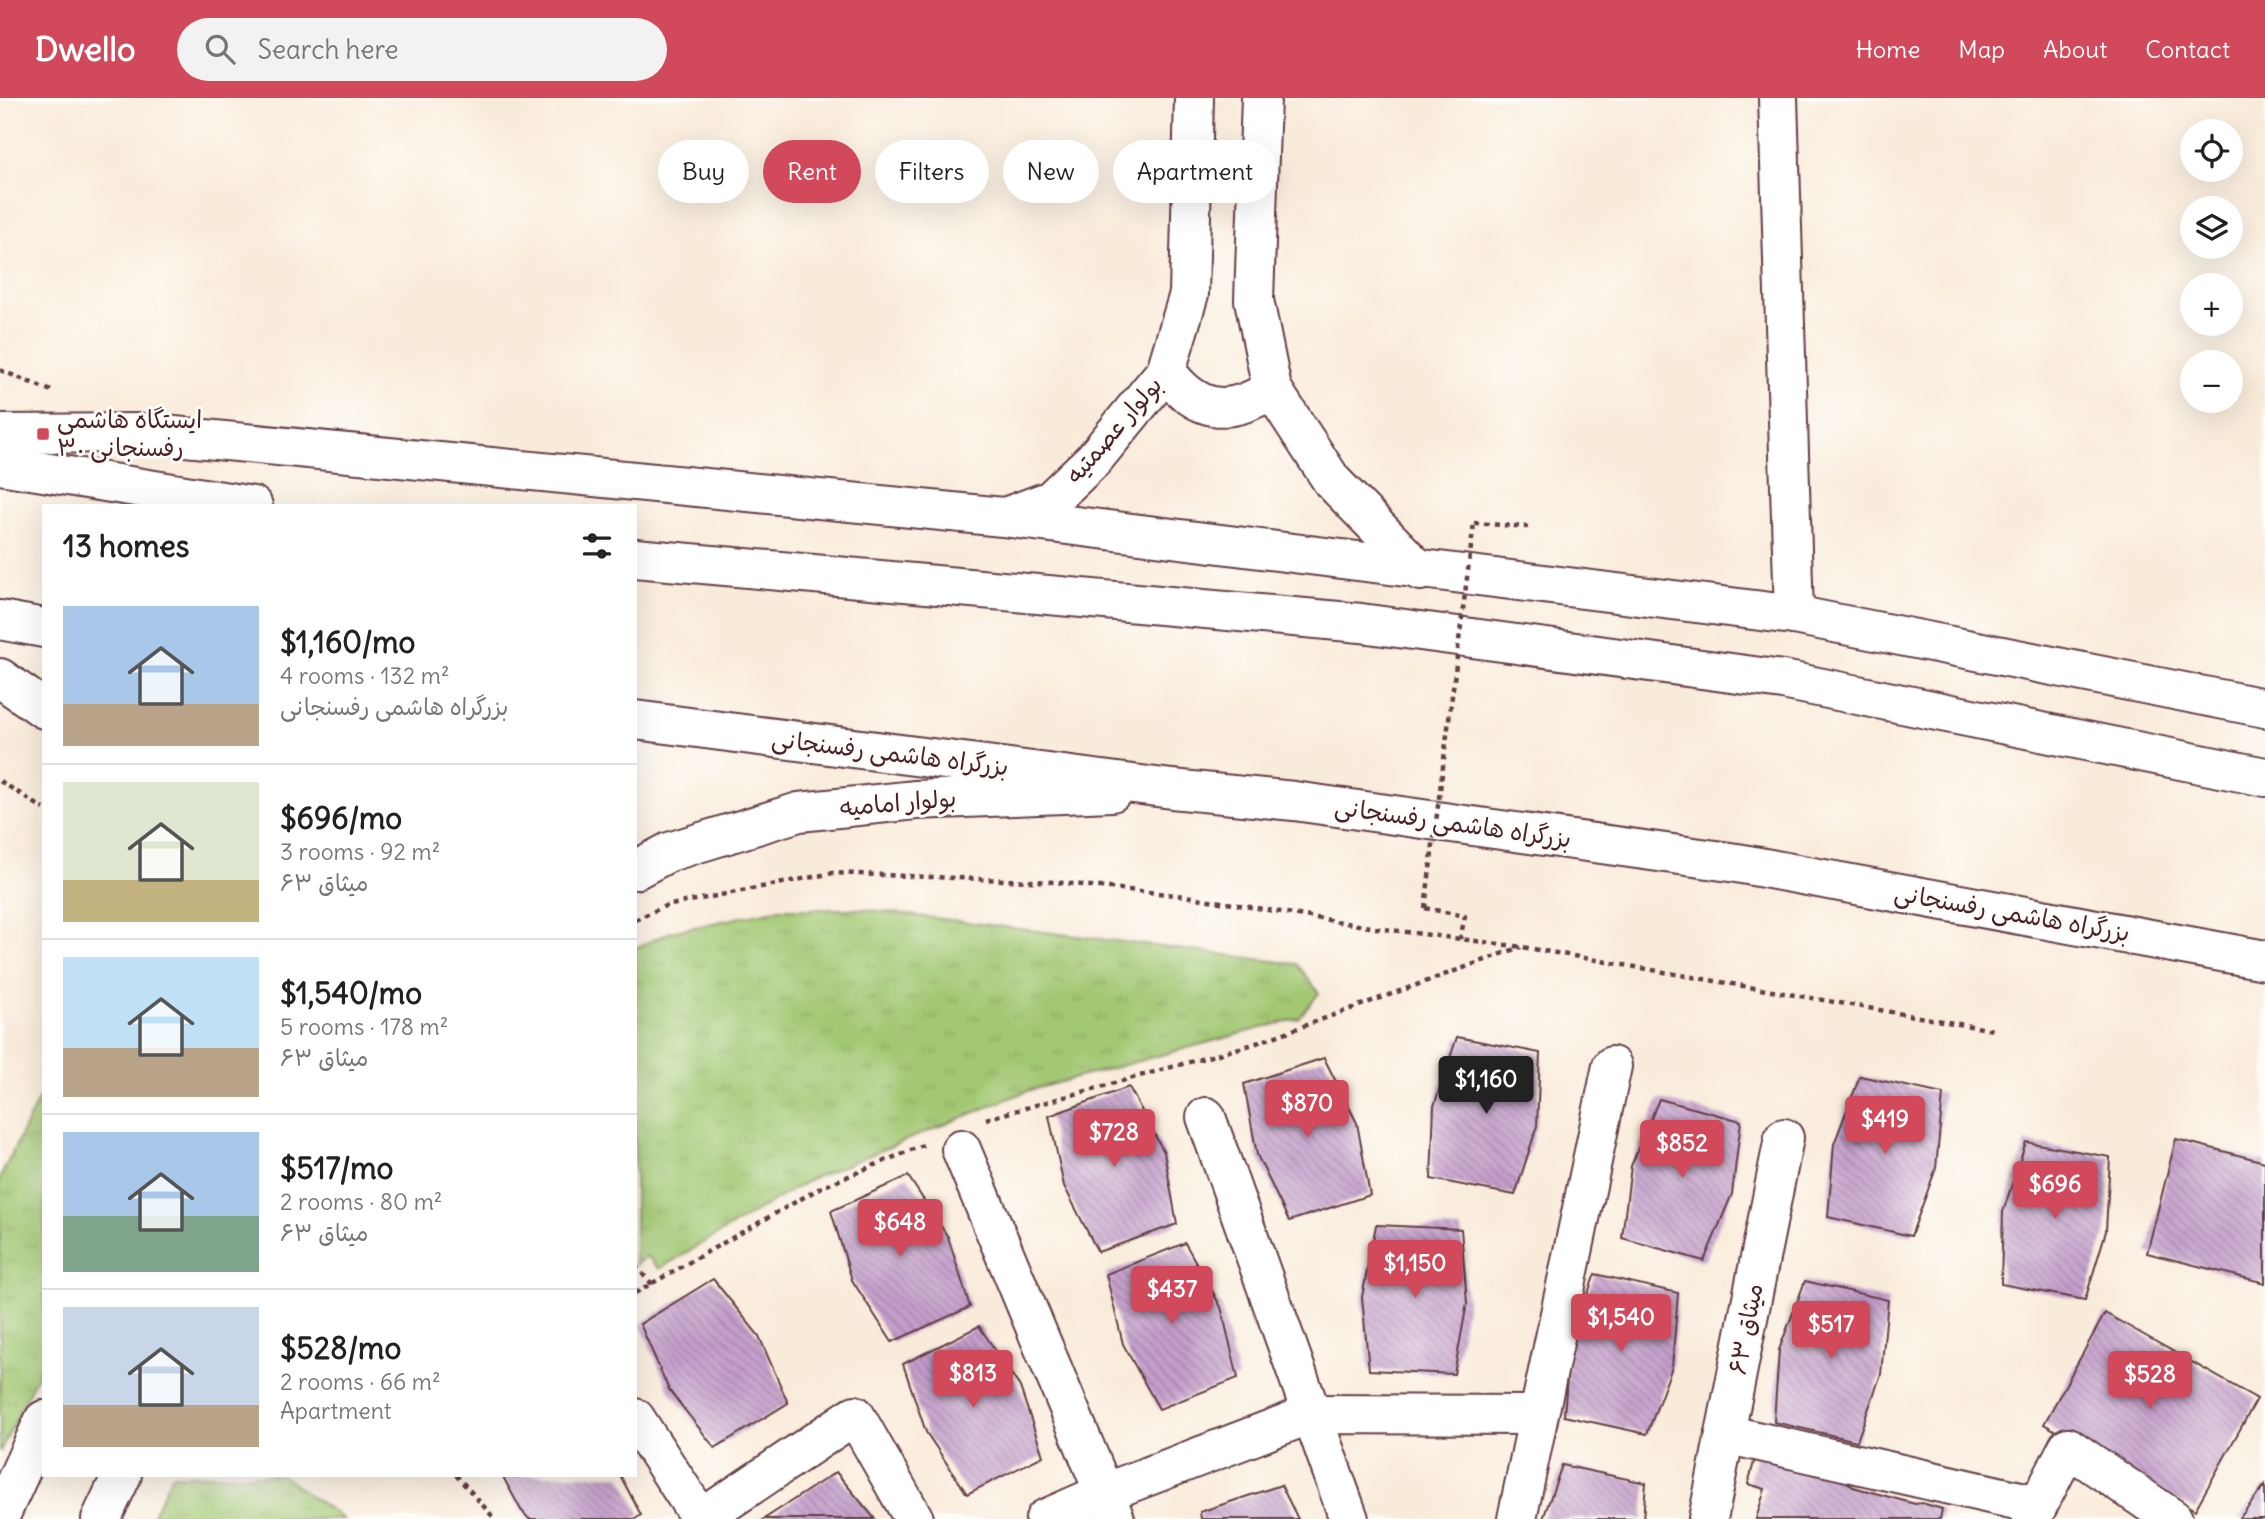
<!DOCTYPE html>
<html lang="en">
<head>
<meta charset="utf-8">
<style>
	body { margin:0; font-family:Delius,"Playpen Sans Arabic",sans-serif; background:#f2f2f2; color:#222; height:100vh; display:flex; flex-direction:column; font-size:26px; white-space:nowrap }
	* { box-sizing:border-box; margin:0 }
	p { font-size:23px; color:#767676 }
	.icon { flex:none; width:38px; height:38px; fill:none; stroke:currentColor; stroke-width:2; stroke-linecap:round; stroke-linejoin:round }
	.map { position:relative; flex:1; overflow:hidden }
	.sheet { position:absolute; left:42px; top:406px; width:595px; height:973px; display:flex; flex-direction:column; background:#fff; border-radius:0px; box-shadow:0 7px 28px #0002 }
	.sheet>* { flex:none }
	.hud { position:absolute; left:658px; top:42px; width:665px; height:63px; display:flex; gap:14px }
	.tools { position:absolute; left:2180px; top:21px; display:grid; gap:14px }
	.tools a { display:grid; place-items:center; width:63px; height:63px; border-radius:50%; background:#fff; box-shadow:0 7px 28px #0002; font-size:35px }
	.price { position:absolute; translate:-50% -60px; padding:0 16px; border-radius:7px; background:#d1495b; color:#fff; font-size:23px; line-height:46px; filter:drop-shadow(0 2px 4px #0008) }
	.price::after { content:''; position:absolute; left:50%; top:42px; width:21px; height:16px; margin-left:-10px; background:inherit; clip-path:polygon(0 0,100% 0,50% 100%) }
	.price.current { background:#222; color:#fff }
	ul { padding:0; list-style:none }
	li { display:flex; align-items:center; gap:21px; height:175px; padding:0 21px }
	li+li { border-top:2px solid #e0e0e0 }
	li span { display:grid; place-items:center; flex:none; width:196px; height:140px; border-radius:0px; color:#555 }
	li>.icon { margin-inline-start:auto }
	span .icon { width:84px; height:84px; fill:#fffc; stroke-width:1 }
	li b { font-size:30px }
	h2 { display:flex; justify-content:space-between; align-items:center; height:84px; padding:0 21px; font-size:30px }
	.pill { padding:0 24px; border-radius:32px; background:#fff; box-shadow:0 7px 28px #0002; font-size:24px; line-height:63px }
	.pill.current { background:#d1495b; color:#fff }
	header { display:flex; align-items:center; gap:42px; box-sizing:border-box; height:98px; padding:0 35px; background:#d1495b; color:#fff }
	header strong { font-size:33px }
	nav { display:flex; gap:38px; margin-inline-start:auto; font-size:24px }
	.search { width:490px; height:63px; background:#f2f2f2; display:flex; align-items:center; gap:18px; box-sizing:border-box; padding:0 24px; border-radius:38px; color:#767676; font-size:26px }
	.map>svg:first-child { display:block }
</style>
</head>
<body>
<header>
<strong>Dwello</strong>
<div class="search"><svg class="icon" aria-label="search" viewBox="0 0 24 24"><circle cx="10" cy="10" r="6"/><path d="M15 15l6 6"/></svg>Search here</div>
<nav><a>Home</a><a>Map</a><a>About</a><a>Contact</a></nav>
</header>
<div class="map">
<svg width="2265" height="1421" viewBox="0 0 2265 1421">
	<defs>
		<pattern id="grass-tufts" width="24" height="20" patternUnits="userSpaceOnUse" patternTransform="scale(1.75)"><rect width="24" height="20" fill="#a3c873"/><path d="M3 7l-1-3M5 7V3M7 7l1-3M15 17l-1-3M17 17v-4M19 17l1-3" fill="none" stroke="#8eab64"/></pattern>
		<pattern id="building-back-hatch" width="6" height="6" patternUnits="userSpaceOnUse" patternTransform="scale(1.75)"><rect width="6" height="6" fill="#c49fcb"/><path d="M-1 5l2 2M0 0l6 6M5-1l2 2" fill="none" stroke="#a181a5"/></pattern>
	</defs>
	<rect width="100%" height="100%" fill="#fdfcf7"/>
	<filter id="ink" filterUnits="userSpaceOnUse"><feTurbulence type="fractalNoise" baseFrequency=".0143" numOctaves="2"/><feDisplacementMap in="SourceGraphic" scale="14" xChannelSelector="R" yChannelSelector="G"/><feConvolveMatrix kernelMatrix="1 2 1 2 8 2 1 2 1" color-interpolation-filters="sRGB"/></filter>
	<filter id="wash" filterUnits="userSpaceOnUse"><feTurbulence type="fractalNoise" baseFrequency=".00686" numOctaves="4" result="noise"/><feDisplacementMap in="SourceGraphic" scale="28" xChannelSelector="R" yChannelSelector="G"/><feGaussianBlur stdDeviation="1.57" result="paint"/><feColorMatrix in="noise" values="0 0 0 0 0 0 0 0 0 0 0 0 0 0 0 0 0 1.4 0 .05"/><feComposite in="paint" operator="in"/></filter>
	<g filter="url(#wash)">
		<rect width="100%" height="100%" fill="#f9ebda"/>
		<g fill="url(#grass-tufts)" stroke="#76744f" stroke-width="2">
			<path d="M779,811H863L1297,866L1319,895L1299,920L1027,993L811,1081L659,1171L647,1158L635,1167V850L671,834Z"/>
			<path d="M44,990V1263L0,1354V1080Z"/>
			<path d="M172,1377H281L343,1421H151Z"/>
		</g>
		<g id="blocks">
			<g fill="url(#building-back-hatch)">
				<path d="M1457,939L1540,955L1537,1028L1515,1097L1431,1081L1434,1008Z"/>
				<path d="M1324,960L1357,1025L1370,1097L1289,1123L1257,1057L1244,986Z"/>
				<path d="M1860,978L1943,996L1936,1070L1911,1138L1828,1119L1834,1046Z"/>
				<path d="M1129,989L1164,1054L1177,1126L1098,1154L1064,1088L1049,1018Z"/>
				<path d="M1659,1001L1741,1023L1732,1096L1704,1163L1622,1140L1631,1068Z"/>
				<path d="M2176,1041L2265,1064V1185L2147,1155Z"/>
				<path d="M2026,1044L2110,1059L2106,1133L2085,1202L2001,1186L2003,1114Z"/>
				<path d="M908,1078L948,1139L970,1209L892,1244L852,1182L831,1113Z"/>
				<path d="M1376,1127L1461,1131L1467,1205L1454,1276L1369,1272L1362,1199Z"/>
				<path d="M1185,1145L1221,1209L1238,1280L1159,1311L1123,1246L1106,1176Z"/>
				<path d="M1595,1176L1678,1195L1672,1269L1647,1336L1564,1318L1570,1244Z"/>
				<path d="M713,1181L759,1238L788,1305L715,1350L669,1292L640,1226Z"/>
				<path d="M1805,1183L1888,1202L1881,1276L1857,1343L1774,1324L1779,1252Z"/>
				<path d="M2105,1215L2257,1301L2195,1412L2044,1326Z"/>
				<path d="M979,1228L1020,1289L1043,1358L967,1396L926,1334L903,1266Z"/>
				<path d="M1756,1357L1844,1382L1853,1389L1915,1406L1922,1405L1942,1411L1940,1421H1756L1765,1391L1748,1386Z"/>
				<path d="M1562,1367L1646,1385L1643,1421H1543Z"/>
				<path d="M836,1374L875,1421H764Z"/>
				<path d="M502,1377H620L641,1417L635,1421H529L521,1412Z"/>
				<path d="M1281,1387L1298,1421H1201L1200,1414Z"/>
				<path d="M2265,1387V1421H2239Z"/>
			</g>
		</g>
	</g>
	<g filter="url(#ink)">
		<use href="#blocks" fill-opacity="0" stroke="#643e45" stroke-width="2"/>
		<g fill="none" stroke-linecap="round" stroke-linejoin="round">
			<g stroke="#643e45" stroke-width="42">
				<g id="minor">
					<path d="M1778,0L1794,517"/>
					<path d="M1206,1019L1349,1421"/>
					<path d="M961,1051L1115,1421"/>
					<path d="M635,1320L701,1421L855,1317L914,1421"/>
					<path d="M1725,1336L2038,1407"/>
					<path d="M1045,1421L1104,1395L1311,1316L1537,1317"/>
					<path d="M1517,1421L1612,968"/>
					<path d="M1708,1421L1784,1040"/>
					<path d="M2031,1421L2068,1349L2173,1421"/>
				</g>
			</g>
			<g stroke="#643e45" stroke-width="42">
				<g id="tertiary">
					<path d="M1261,0L1254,202L1272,291L1332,383L1420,473"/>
					<path d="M1166,273C1197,315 1228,319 1272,291"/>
					<path d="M0,336L144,335L1003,419L1794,517L2265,610"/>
					<path d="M1005,419L1051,402L1094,361L1166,273L1189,196L1194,0"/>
				</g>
			</g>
			<g stroke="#643e45" stroke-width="42">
				<g id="primary">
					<path d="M0,580L44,611"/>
					<path d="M635,772L669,754L799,714L916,702L1112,694"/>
					<path d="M0,1418L44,1322"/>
					<path d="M101,1421L122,1377"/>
				</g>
			</g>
			<g stroke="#643e45" stroke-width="42">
				<g id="trunk">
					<path d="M0,367L253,408"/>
					<path d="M635,460L1361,525L1783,582L2265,679"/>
					<path d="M0,522L44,530"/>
					<path d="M635,622L1172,691L1294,703L1737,765L2265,862"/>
				</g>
			</g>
			<g stroke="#643e45" stroke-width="4.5" stroke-dasharray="5 5" stroke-linecap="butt">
				<path d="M0,272L54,294"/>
				<path d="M1474,425L1528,429"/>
				<path d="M0,683L44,711"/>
				<path d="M1425,810L1465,818L1460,841"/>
				<path d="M635,822L665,808L833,775L1054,784L1185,798L1376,830L1522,849L1993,932"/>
				<path d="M986,1021L1254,946L1521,849"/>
				<path d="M635,1168L653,1187"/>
				<path d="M635,1195L820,1090L923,1047"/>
				<path d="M456,1377L495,1421"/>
			</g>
			<use href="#minor" stroke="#fff" stroke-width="38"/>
			<use href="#tertiary" stroke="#fff" stroke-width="38"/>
			<use href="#primary" stroke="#fff" stroke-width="38"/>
			<use href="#trunk" stroke="#fff" stroke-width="38"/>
			<path stroke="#643e45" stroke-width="4.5" stroke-dasharray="5 5" stroke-linecap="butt" d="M1425,810L1474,425"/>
		</g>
	</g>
	<rect fill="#d1495b" stroke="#fdfcf7" stroke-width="2.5" x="36" y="329" width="14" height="14" rx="3.5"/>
	<g text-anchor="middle" stroke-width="6" stroke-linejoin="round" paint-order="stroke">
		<g font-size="24" fill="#4a1f2b" stroke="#fdfcf7" text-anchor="start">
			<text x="57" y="330">ایستگاه هاشمی<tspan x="57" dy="28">رفسنجانی ۳۰</tspan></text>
		</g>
		<g font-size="24" fill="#4a1f2b" stroke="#fdfcf7">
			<text transform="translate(1114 332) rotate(-49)" y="8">بولوار عصمتیه</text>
			<text transform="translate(890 655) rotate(7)" y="8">بزرگراه هاشمی رفسنجانی</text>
			<text transform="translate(898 705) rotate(-5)" y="8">بولوار امامیه</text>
			<text transform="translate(1453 725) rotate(8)" y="8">بزرگراه هاشمی رفسنجانی</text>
			<text transform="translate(2012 815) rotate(10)" y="8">بزرگراه هاشمی رفسنجانی</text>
			<text transform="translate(1746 1231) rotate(-79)" y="8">میثاق ۶۳</text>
		</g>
	</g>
</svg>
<div class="tools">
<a><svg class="icon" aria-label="locate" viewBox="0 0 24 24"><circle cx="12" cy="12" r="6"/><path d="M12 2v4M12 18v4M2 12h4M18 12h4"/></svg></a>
<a><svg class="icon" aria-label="layers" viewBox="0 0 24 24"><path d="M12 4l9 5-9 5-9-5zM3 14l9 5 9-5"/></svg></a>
<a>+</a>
<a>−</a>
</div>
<b class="price current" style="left:1486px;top:1018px">$1,160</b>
<b class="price" style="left:1307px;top:1042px">$870</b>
<b class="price" style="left:1885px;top:1058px">$419</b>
<b class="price" style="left:1114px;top:1071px">$728</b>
<b class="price" style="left:1682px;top:1082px">$852</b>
<b class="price" style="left:2055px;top:1123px">$696</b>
<b class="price" style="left:900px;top:1161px">$648</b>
<b class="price" style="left:1415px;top:1202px">$1,150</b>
<b class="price" style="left:1172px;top:1228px">$437</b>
<b class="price" style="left:1621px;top:1256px">$1,540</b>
<b class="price" style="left:1831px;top:1263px">$517</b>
<b class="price" style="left:973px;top:1312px">$813</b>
<b class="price" style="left:2150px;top:1313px">$528</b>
<div class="hud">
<a class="pill">Buy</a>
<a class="pill current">Rent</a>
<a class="pill">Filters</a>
<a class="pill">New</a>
<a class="pill">Apartment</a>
</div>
<section class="sheet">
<h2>13 homes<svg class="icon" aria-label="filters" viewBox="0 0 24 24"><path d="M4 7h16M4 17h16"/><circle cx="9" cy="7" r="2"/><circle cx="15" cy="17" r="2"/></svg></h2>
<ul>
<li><span style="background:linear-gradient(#a9c7e8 70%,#b9a48a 0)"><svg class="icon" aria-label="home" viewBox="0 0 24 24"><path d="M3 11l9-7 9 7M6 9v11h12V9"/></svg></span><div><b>$1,160/mo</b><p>4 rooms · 132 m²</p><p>بزرگراه هاشمی رفسنجانی</p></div></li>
<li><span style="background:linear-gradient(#dfe7d0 70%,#c2b280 0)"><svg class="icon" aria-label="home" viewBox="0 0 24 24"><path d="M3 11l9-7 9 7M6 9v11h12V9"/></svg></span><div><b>$696/mo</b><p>3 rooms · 92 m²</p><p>میثاق ۶۳</p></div></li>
<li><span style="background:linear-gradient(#bfe0f5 65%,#b9a48a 0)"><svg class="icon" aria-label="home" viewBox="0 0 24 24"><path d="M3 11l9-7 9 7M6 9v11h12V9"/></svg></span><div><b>$1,540/mo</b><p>5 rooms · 178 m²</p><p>میثاق ۶۳</p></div></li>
<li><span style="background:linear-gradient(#a9c7e8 60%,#7fa58c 0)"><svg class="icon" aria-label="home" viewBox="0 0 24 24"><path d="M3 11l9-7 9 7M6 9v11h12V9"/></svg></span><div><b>$517/mo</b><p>2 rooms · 80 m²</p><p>میثاق ۶۳</p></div></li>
<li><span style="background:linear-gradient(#c9d6e8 70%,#b9a48a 0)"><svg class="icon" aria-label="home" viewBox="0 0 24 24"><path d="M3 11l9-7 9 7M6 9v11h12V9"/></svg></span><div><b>$528/mo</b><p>2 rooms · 66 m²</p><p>Apartment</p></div></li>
</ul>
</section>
</div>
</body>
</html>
